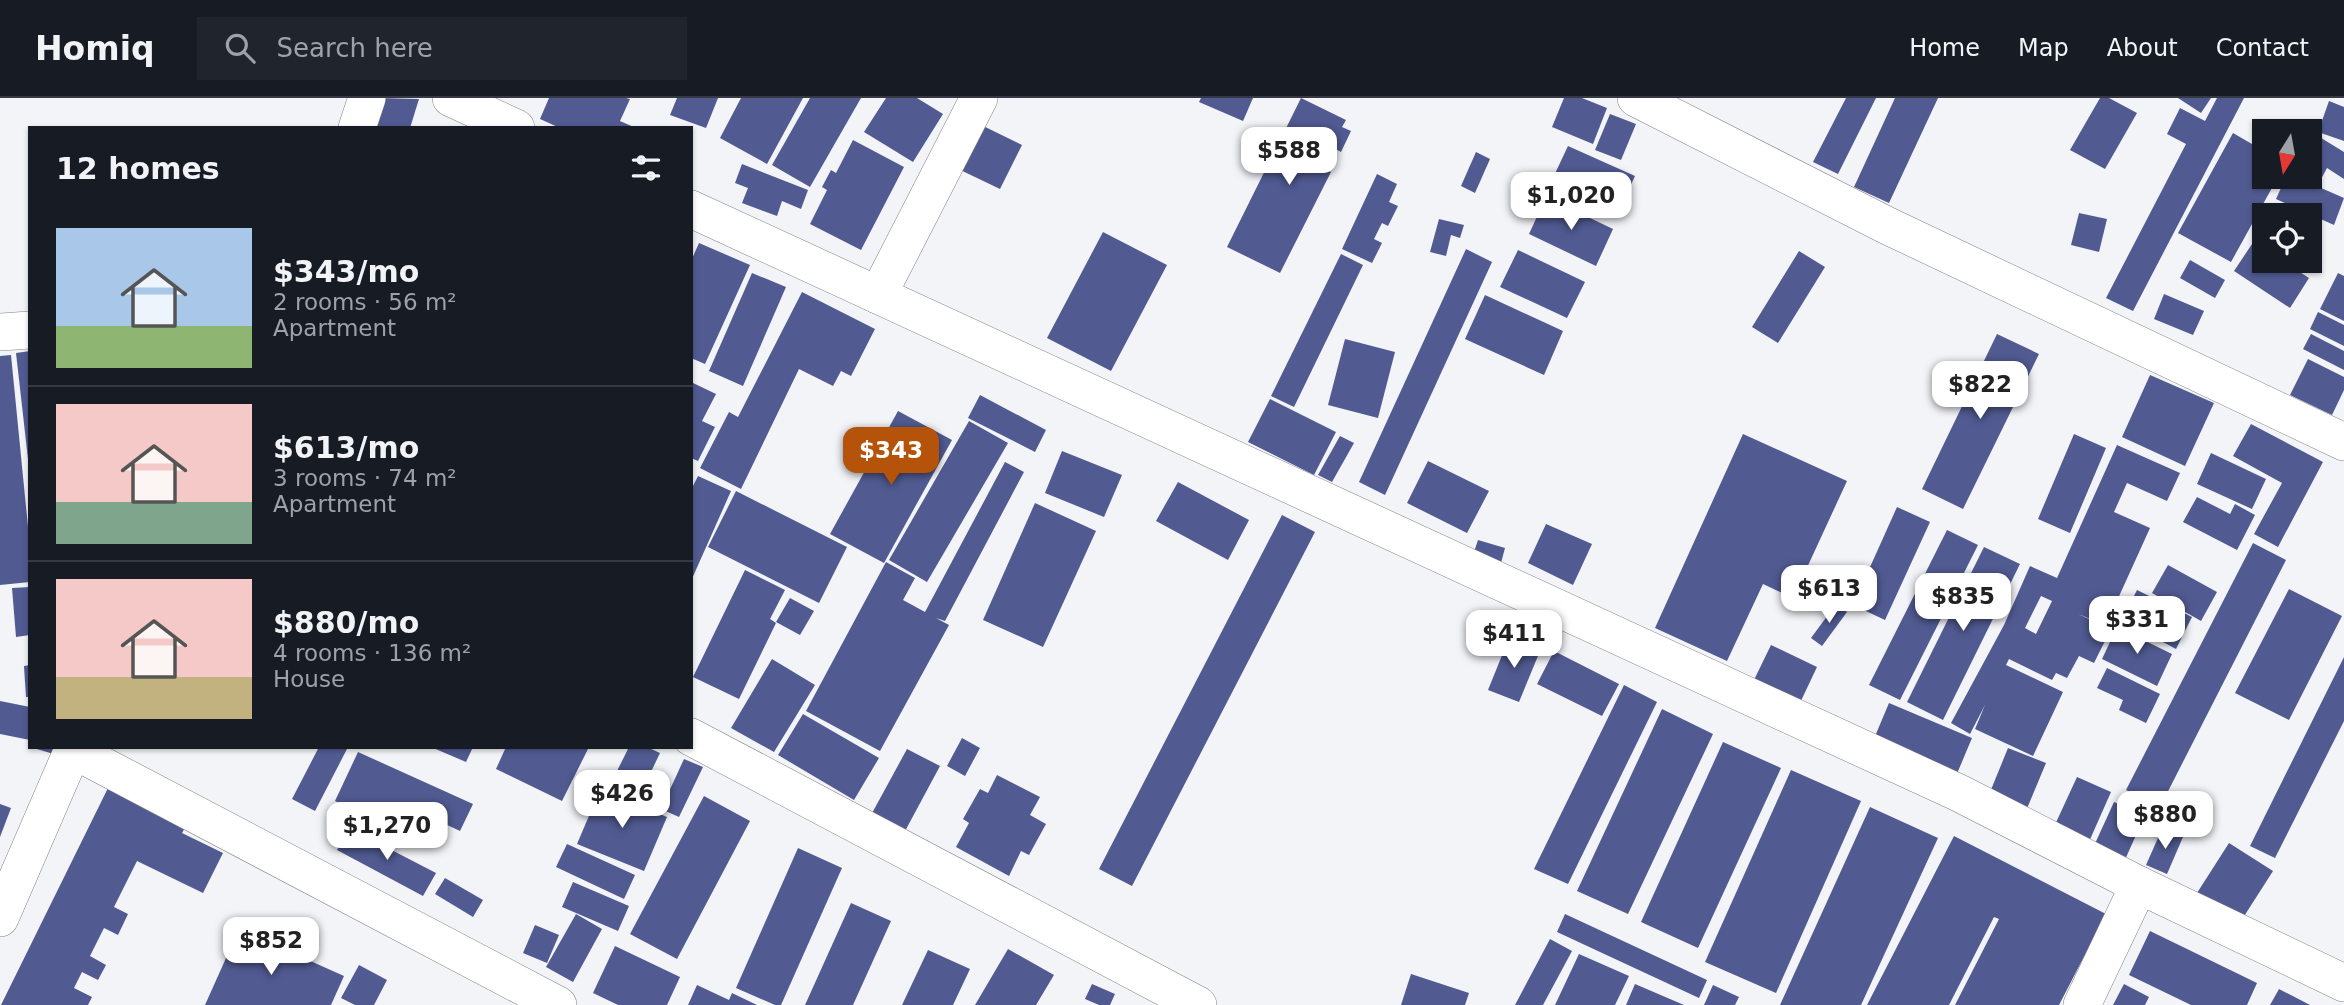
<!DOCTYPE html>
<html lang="en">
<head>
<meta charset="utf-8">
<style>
	body { margin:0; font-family:"DejaVu Sans",sans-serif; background:#20242c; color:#f1f3f6; height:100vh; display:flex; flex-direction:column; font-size:26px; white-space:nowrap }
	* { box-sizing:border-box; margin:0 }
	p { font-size:23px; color:#9ea1a6 }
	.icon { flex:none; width:38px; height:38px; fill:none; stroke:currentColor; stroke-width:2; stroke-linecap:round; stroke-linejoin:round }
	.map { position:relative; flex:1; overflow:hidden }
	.panel { position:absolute; left:28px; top:28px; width:665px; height:623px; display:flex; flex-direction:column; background:#171b24; border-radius:0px; box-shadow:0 2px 5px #0004 }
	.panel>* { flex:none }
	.needle { width:46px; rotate:191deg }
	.fabs { position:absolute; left:2252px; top:21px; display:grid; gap:14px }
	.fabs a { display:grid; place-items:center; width:70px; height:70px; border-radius:0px; background:#171b24; box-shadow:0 2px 5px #0004; font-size:35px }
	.price { position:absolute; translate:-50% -60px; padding:0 16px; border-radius:14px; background:#fff; color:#222; font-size:23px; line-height:46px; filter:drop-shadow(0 2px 4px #0008) }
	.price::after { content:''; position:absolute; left:50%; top:42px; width:21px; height:16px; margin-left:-10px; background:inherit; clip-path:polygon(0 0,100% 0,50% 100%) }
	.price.current { background:#b45309; color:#fff }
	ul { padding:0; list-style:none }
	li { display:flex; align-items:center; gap:21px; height:175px; padding:0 28px }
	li+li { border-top:2px solid #363941 }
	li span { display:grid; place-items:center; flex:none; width:196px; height:140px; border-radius:0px; color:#555 }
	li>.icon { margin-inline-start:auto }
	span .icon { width:84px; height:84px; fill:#fffc; stroke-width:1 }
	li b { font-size:30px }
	h2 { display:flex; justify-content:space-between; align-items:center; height:84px; padding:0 28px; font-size:30px }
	header { display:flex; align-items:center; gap:42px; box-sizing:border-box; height:98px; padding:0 35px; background:#171b24; border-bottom:2px solid #363941 }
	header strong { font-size:33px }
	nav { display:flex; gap:38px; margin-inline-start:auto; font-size:24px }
	.search { width:490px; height:63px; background:#20242c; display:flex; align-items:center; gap:18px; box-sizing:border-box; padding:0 24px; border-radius:0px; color:#9ea1a6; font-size:26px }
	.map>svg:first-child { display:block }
</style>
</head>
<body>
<header>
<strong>Homiq</strong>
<div class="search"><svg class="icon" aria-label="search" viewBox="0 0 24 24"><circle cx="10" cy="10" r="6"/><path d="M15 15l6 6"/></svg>Search here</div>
<nav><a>Home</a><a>Map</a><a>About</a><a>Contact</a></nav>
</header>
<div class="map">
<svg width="2344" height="907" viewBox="0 0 2344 907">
	<rect width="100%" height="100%" fill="#f3f4f8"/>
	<g fill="#515b92" fill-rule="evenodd">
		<path d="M377,0L419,1L410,30H368Z"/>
		<path d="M549,0H626L630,1L620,23L636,30H560L540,21Z"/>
		<path d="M677,0H718L706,30L670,17Z"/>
		<path d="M741,0H803L767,66L720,40Z"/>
		<path d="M810,0H861L810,89L772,67Z"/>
		<path d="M886,0H917L943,16L913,64L864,34Z"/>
		<path d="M1201,0H1253L1243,23L1199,4Z"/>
		<path d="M1301,0L1346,22L1342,29L1351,33L1341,54L1332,49L1322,69L1331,74L1280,175L1227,149Z"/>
		<path d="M1564,0H1582L1607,10L1593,46L1552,29Z"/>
		<path d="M1846,0H1876L1838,76L1813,64Z"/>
		<path d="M1895,0H1938L1889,105L1854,89Z"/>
		<path d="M2100,0H2109L2137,15L2105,71L2070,52Z"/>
		<path d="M2178,0H2211L2201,15Z"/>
		<path d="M2217,0H2244L2133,213L2106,200L2186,46L2167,36L2180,10L2205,23Z"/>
		<path d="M2329,3L2344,9V43L2318,34Z"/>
		<path d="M1610,16L1636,26L1621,62L1595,52Z"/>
		<path d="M973,23L1022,47L1000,91L952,68Z"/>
		<path d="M2233,35L2264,53V79H2278L2231,164L2178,135Z"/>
		<path d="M2313,35L2344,54V81L2327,70L2320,83L2310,77V40Z"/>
		<path d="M853,42L904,69L861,152L810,126L827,92L822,89L831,72L836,75Z"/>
		<path d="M1568,48L1635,78L1618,115L1551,84Z"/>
		<path d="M1476,54L1490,61L1475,95L1461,88Z"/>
		<path d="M742,66L808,92L801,111L782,103L777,118L742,105L748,90L735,85Z"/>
		<path d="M1377,76L1397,86L1389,104L1398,108L1388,128L1382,125L1374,141L1382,145L1372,165L1342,151Z"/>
		<path d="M2286,79H2296L2344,100L2334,127L2276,101Z"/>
		<path d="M1546,99L1613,131L1596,168L1529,136Z"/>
		<path d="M2079,115L2107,121L2099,154L2071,147Z"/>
		<path d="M1439,121L1464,127L1460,140L1451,137L1446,158L1430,154Z"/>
		<path d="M1103,134L1167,167L1111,273L1047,240Z"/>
		<path d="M2254,143L2264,151V163H2283L2309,180L2290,210L2234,173Z"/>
		<path d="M699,145L750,167L705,266L691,260V163Z"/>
		<path d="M1466,151L1492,164L1385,397L1359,384Z"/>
		<path d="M1518,152L1585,184L1567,220L1500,189Z"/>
		<path d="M1799,153L1825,169L1778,245L1752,229Z"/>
		<path d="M1341,156L1363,167L1294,309L1271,298Z"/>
		<path d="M2190,162L2225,182L2215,200L2180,180Z"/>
		<path d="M752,175L786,189L743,288L709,273Z"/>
		<path d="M2338,175L2344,178V223L2320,211Z"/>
		<path d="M802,194L875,231L851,278L841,273L833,288L799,271L741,391L700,370L729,314L738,319Z"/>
		<path d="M2164,196L2204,213L2193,237L2154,221Z"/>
		<path d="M1485,197L1563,233L1544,277L1465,241Z"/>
		<path d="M2318,214L2344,227V248L2310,231Z"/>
		<path d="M1997,236L2039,256L1963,411L1922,391Z"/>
		<path d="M2311,236L2344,253V272L2303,251Z"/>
		<path d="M1345,241L1395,254L1378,320L1328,307Z"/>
		<path d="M30,253V361H28L16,255Z"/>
		<path d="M11,257L30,449V484L0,487V258Z"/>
		<path d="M2308,261L2344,279V292L2332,317L2290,297Z"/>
		<path d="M2150,277L2214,305L2185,368L2122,339Z"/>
		<path d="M691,284L716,296L702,323L715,329L698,363L691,360Z"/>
		<path d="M980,297L1046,332L1035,354L968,320Z"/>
		<path d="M1270,301L1336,334L1314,377L1248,344Z"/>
		<path d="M898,313L952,342L884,465L830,436Z"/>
		<path d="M969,323L1008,345L927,484L889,462Z"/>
		<path d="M2251,326L2323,364L2278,449L2254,436L2282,385L2233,358Z"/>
		<path d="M1743,336L1847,383L1793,500L1763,486L1727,563L1655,530Z"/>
		<path d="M2074,336L2106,350L2070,435L2038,421Z"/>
		<path d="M1340,338L1354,345L1332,384L1318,377Z"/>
		<path d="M2117,347L2180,375L2167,403L2127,385L2114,414L2150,430L2106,527L2078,516L2111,531L2094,565L2079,558L2067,580L2056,575L2052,582L2009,561L2006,567L2063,594L2033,658L1975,631L1985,607L1970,636L1951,625L2004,527L2030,468L2057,480ZM2041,498L2052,503L2036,536L2025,530Z"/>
		<path d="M1062,353L1122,377L1104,419L1045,395Z"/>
		<path d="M2211,355L2266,381L2252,411L2197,386Z"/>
		<path d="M1428,363L1489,393L1467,435L1407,405Z"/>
		<path d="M1005,364L1024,374L945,523L936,520L949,527L880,653L806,613L886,464L915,480L903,502L925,514Z"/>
		<path d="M698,378L731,393L691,483V392Z"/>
		<path d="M1178,384L1249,422L1228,462L1156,423Z"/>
		<path d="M736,393L847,449L819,505L708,449Z"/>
		<path d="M2197,399L2230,416L2235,406L2255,417L2237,452L2183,424Z"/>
		<path d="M1035,405L1096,433L1043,549L983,522Z"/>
		<path d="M1897,409L1930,424L1885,522L1853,507Z"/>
		<path d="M1282,417L1315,434L1132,788L1099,771Z"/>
		<path d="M1546,426L1592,446L1573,487L1528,465Z"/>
		<path d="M1947,432L1978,447L1900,602L1869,587Z"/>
		<path d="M1478,442L1505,450L1501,465L1473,457Z"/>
		<path d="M2253,445L2286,462L2160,709L2126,692Z"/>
		<path d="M1984,449L2020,466L1943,622L1907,604Z"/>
		<path d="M2168,467L2217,494L2201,523L2152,495Z"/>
		<path d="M745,472L785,492L770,521L776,525L739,601L693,579Z"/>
		<path d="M30,489V537L16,539L12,490Z"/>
		<path d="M2289,491L2342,518L2289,622L2235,595Z"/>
		<path d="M2137,492L2192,519L2176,551L2122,522Z"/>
		<path d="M790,500L814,513L800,537L776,524Z"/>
		<path d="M1836,506L1847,514L1822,548L1811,540Z"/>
		<path d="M1480,526L1501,532L1494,553L1473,546Z"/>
		<path d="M2117,529L2172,556L2157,588L2102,561Z"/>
		<path d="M1509,540L1540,553L1519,604L1488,592Z"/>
		<path d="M1771,547L1817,569L1799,607L1753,584Z"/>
		<path d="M1554,553L1619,586L1602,618L1537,586Z"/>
		<path d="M2344,559V623L2275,760L2250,748Z"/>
		<path d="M772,561L815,587L774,654L731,630Z"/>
		<path d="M30,567V599H26L24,568Z"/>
		<path d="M2107,570L2160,596L2146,625L2119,612L2123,602L2097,590Z"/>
		<path d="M1624,587L1657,604L1568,786L1534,771Z"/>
		<path d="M0,603L30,609V642L0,636Z"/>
		<path d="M1889,605L1972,640L1956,678L1873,643Z"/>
		<path d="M1662,611L1713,636L1628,816L1577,793Z"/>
		<path d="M803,616L879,660L854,702L778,657Z"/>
		<path d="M962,640L980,650L965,678L947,668Z"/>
		<path d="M1723,644L1781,670L1698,850L1641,824Z"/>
		<path d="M30,649H59L57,657Z"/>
		<path d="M319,649H348L315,713L292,701Z"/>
		<path d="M431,649H473L466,664Z"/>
		<path d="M506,649H589L562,703L496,671Z"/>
		<path d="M629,649H647L660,655L639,699L611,685Z"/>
		<path d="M2008,650L2046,665L2023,720L1986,704Z"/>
		<path d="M907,651L940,668L904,735L871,717Z"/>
		<path d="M358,654L473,706L460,733L445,726L434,749L335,703Z"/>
		<path d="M684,661L703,669L679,719L661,711Z"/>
		<path d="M1791,672L1861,703L1776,895L1705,864Z"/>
		<path d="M997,677L1040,699L1030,717L1046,726L1029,757L1021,753L1009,778L956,749L969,725L963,721L980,691L988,695Z"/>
		<path d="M2077,679L2111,694L2088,746L2053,731Z"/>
		<path d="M108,690L186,728L182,735L223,755L203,795L137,763L114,809L128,816L118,837L104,830L90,858L106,867L98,882L82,874L74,890L92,899L88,907H1Z"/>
		<path d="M600,692L667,719L644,773L577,746Z"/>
		<path d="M704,698L750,723L677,861L630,836Z"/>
		<path d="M2114,704L2145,717L2124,764L2093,750Z"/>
		<path d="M0,706L11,710L0,739Z"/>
		<path d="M1870,709L1938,740L1861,907H1780Z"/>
		<path d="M349,730L436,775L423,798L337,752Z"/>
		<path d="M2162,731L2183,739L2167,776L2146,767Z"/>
		<path d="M1954,738L2106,816L2059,907H1955L1999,821L1994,819L1949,907H1867Z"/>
		<path d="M2229,745L2273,773L2241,823L2197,795Z"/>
		<path d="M567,746L635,777L624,801L556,769Z"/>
		<path d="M798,750L842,770L781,907H775L736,890Z"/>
		<path d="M445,780L483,802L473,819L435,796Z"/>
		<path d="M573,784L629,808L618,833L562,809Z"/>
		<path d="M851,805L891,823L853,907H805Z"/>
		<path d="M576,816L602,831L573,884L546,869Z"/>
		<path d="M1565,816L1707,882L1699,900L1557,834Z"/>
		<path d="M535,827L559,837L547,865L523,855Z"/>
		<path d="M239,831L344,878L331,907H205Z"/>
		<path d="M2150,833L2257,885L2247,907H2191L2129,877Z"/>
		<path d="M1550,841L1572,853L1543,907H1515Z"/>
		<path d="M615,848L680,879L667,907H618L593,895Z"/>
		<path d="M1008,851L1054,877L1036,907H975Z"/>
		<path d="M928,852L970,871L953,907H902Z"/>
		<path d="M1579,856L1629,878L1615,907H1555Z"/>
		<path d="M359,867L387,882L374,907H355L341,900Z"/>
		<path d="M1411,876L1469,895L1465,907H1401Z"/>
		<path d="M1092,886L1115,896L1110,907H1099L1085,901Z"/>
		<path d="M1635,886L1684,907H1626Z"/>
		<path d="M2124,886L2149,899L2145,907H2113Z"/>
		<path d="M697,887L729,902L732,895L757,907H688Z"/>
		<path d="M1713,887L1739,899L1735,907H1704Z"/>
		<path d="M2279,891L2310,907H2270Z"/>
	</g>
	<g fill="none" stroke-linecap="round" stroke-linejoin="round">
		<g stroke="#828386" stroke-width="38">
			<g id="street">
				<path d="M451,0L516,30"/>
				<path d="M1636,0L1888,128L2344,344"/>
				<path d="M357,30L367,0"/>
				<path d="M691,111L1959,695L2139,787L2344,885"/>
				<path d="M878,197L979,0"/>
				<path d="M0,234L30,232"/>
				<path d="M691,639L1198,907"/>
				<path d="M73,652L558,907"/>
				<path d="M0,820L74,649"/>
				<path d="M2082,907L2139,787"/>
			</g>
		</g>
		<use href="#street" stroke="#fff" stroke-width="37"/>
	</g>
</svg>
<div class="fabs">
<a><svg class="needle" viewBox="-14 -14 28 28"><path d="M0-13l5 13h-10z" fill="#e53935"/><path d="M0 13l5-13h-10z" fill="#9ea1a6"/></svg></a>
<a><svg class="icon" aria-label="locate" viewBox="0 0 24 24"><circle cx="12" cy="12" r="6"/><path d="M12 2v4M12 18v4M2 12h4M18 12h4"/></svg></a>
</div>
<b class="price" style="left:1289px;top:89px">$588</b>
<b class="price" style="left:1571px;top:134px">$1,020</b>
<b class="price" style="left:1980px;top:323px">$822</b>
<b class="price current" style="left:891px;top:389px">$343</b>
<b class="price" style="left:1829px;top:527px">$613</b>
<b class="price" style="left:1963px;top:535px">$835</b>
<b class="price" style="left:2137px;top:558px">$331</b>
<b class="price" style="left:1514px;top:572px">$411</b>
<b class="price" style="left:622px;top:732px">$426</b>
<b class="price" style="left:2165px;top:753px">$880</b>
<b class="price" style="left:387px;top:764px">$1,270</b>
<b class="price" style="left:271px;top:879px">$852</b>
<section class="panel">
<h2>12 homes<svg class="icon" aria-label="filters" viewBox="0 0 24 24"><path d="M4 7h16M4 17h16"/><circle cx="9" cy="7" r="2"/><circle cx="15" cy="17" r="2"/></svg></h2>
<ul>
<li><span style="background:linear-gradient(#a9c7e8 70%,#8fb573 0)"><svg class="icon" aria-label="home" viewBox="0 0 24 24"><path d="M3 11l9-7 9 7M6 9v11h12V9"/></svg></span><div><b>$343/mo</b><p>2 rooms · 56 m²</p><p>Apartment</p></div></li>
<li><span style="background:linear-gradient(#f6c9c9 70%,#7fa58c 0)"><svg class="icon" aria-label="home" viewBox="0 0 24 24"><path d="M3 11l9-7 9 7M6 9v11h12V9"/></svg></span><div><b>$613/mo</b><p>3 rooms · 74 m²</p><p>Apartment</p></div></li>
<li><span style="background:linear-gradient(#f6c9c9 70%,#c2b280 0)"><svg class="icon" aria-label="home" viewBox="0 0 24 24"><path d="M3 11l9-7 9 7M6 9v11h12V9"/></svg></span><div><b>$880/mo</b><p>4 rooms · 136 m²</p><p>House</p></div></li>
</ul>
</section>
</div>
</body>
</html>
